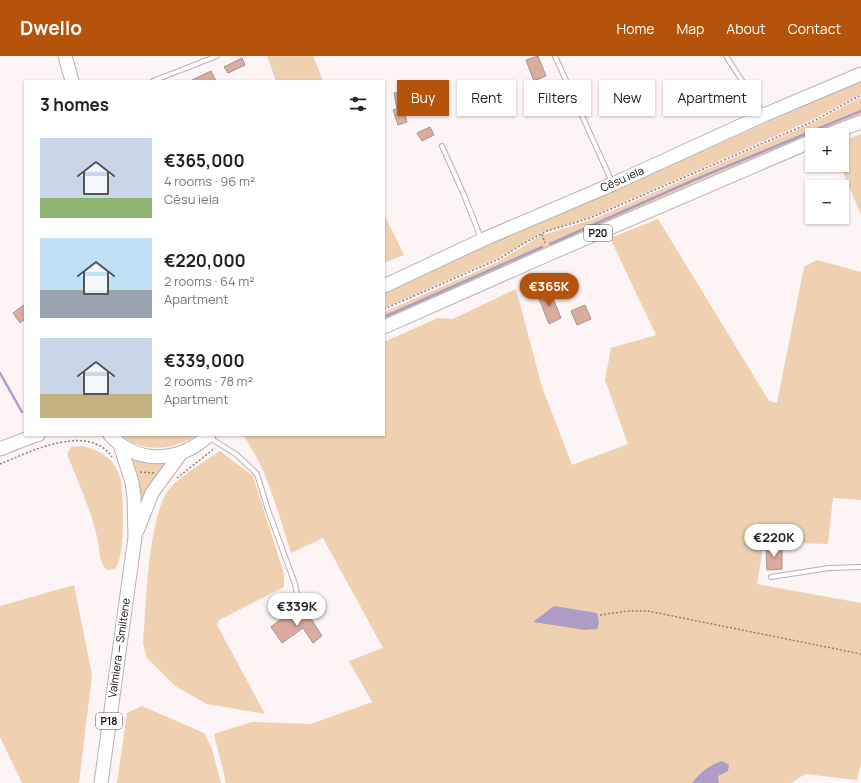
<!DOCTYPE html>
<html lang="en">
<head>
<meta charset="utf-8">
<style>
	body { margin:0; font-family:Manrope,sans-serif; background:#f6f6f6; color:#222; height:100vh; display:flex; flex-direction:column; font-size:15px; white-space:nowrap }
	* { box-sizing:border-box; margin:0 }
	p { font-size:13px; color:#767676 }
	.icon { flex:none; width:22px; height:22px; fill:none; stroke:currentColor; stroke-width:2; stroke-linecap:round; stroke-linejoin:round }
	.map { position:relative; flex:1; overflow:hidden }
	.panel { position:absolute; left:24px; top:24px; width:361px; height:356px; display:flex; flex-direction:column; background:#fff; border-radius:0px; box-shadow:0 1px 3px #0004 }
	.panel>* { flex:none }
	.hud { position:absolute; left:397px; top:24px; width:380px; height:36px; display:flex; gap:8px }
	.tools { position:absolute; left:805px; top:72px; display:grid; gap:8px }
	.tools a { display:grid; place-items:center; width:44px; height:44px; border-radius:0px; background:#fff; box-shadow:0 1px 3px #0004; font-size:20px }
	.price { position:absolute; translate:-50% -34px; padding:0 9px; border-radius:14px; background:#fff; color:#222; font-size:13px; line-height:26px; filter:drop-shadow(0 1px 2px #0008) }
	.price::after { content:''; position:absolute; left:50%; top:24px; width:12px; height:9px; margin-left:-6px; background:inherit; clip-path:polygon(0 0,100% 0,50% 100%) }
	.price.active { background:#b45309; color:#fff }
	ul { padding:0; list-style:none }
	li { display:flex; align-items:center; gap:12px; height:100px; padding:0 16px }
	li span { display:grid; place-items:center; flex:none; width:112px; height:80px; border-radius:0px; color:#555 }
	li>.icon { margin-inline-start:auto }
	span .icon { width:48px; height:48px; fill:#fffc; stroke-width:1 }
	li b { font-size:17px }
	h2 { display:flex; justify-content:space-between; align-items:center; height:48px; padding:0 16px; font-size:17px }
	.tag { padding:0 14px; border-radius:0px; background:#fff; box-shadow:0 1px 3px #0004; font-size:14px; line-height:36px }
	.tag.active { background:#b45309; color:#fff }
	header { display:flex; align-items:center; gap:24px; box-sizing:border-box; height:56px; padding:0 20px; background:#b45309; color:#fff }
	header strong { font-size:19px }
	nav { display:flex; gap:22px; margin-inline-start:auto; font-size:14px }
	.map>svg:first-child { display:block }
</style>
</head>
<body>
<header>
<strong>Dwello</strong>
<nav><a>Home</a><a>Map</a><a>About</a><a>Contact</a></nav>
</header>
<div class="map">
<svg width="861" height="727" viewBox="0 0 861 727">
	<rect width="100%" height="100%" fill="#fcf4f5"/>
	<g fill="#efd1b2">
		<path d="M267,0H313L323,25H276Z"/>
		<path d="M861,25V38L812,64L590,161L541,177L498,202L384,252V235Z"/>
		<path d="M861,41V60L812,79L384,265V256L498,206L540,180L596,162L815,66Z"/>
		<path d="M861,78V159L840,109H842V85Z"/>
		<path d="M384,158L404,199L384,207Z"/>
		<path d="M658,163L769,345L777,347L804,211L817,204L861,216V444L833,442L828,488L764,486L757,528L861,547V707L857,724L805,718L791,727H226L214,678L252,666L311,668L372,646L349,605L383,592L323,482L291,497C278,457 268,414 243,379H384V286L438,262L453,263L516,233L542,331L572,409L628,388L605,324L611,292L656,279L610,182Z"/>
		<path d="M121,379H197C175,394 142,398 121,379Z"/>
		<path d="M83,390C93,393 105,397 112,406C116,410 120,420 121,425C123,443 126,500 115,513L107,514C99,506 100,496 98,486C92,455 78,426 67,398L71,391Z"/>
		<path d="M220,395L253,420L284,518V531L219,564L217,569L265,658L207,648L175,630L147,602L143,588C146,551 148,458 170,432C180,420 207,404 220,395Z"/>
		<path d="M133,404L149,407H166L141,448H138L131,406Z"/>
		<path d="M74,529L92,619L79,727H22L0,681V550Z"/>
		<path d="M142,650L204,677L212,693L221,727H117L127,657Z"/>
	</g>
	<g fill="#ae9cc5">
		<path d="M554,550L597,557L599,567L597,573L585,574L533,566Z"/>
		<path d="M722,705L729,709L728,715L718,720L719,727H692C701,716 708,710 722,705Z"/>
	</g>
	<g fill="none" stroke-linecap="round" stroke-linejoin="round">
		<g stroke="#ae9cc5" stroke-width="2.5">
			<path d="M550,188L694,124L861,55"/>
			<path d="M384,261L542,191"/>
			<path d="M0,317L22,356"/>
		</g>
	</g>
	<g fill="#dcab9d" stroke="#9d9795">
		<path d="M538,0L546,20L534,25L526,4Z"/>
		<path d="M242,2L245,9L228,17L224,11Z"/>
		<path d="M211,15L216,25H190Z"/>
		<path d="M399,36L400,38L413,36L415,45L402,47L407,66L398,69L393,54L397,53L394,37Z"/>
		<path d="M430,71L434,79L422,85L417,77Z"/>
		<path d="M550,235L561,262L549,268L538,240Z"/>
		<path d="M25,248V263L20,267L13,257Z"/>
		<path d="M585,249L591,263L577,269L571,255Z"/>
		<path d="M782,491V513L767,514L766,492Z"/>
		<path d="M304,552L322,580L313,587L303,572L282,587L271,571L282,562L284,564L290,561L293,565H296L298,562L296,557Z"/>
	</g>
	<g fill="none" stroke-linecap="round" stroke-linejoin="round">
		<g stroke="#b7b0b1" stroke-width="6">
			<g id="service">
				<path d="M555,0L612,126"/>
				<path d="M726,0L763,57"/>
				<path d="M153,25L217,0"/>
				<path d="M442,90L464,139L481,182"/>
				<path d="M210,382L237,399L257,418L268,454L295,528L298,543L292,557L295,562"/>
				<path d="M771,521L829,512L861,511"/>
			</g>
		</g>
		<g stroke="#b7b0b1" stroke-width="15">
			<g id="primary">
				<path d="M65,0L72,25"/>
				<path d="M827,79L861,66"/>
				<path d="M384,230L482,184L613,128L764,59L861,18"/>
				<path d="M384,271L549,198L812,85"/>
				<path d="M110,379C138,409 179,407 209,379"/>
				<path d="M0,393L33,380L38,379"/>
				<path d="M137,475L152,437L181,397"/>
				<path d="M101,727L135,481L134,441L132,426L120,389"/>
			</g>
		</g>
		<g stroke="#878283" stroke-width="1.5" stroke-dasharray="2 2" stroke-linecap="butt">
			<path d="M542,178L545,187"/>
			<path d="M384,253L499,203L521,189L547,175L590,162L812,66L861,39"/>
			<path d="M0,408C30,396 88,366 112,401"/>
			<path d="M140,416L154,417"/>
			<path d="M177,422L215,392"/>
			<path d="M600,559L628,555H648L861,598"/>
		</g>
		<use href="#service" stroke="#fff" stroke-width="4"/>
		<use href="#primary" stroke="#fff" stroke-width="13"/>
	</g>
	<g text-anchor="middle" stroke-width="4" stroke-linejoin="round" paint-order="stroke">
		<g fill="#fff" stroke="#5a5858" stroke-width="1">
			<rect x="584" y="169" width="28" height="16" rx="3"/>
			<rect x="96" y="657" width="26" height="16" rx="3"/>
		</g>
		<g font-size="10" font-weight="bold" fill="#131011">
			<text x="598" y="181">P20</text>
			<text x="109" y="669">P18</text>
		</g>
		<g font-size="11" fill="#131011" stroke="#fff">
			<text transform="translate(622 123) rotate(-24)" y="4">Cēsu iela</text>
			<text transform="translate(119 592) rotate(-82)" y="4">Valmiera — Smiltene</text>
		</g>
	</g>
</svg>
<div class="tools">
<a>+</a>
<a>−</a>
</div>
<b class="price active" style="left:549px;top:251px">€365K</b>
<b class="price" style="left:774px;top:502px">€220K</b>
<b class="price" style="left:297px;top:571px">€339K</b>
<div class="hud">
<a class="tag active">Buy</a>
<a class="tag">Rent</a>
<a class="tag">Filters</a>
<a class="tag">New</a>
<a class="tag">Apartment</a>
</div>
<section class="panel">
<h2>3 homes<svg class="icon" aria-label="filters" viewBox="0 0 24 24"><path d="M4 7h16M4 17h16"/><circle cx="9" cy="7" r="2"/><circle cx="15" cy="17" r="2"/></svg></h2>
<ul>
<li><span style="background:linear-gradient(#c9d6e8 75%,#8fb573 0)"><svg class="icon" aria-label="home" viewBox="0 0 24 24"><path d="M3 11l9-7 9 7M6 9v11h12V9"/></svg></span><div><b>€365,000</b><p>4 rooms · 96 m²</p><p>Cēsu iela</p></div></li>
<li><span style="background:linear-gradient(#bfe0f5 65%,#9aa5b1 0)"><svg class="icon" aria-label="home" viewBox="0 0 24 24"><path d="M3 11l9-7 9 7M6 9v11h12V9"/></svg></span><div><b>€220,000</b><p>2 rooms · 64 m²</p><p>Apartment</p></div></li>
<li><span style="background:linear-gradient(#c9d6e8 70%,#c2b280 0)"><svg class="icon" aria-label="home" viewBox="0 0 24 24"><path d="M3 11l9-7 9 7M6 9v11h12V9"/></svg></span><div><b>€339,000</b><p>2 rooms · 78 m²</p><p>Apartment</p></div></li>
</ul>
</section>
</div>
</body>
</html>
